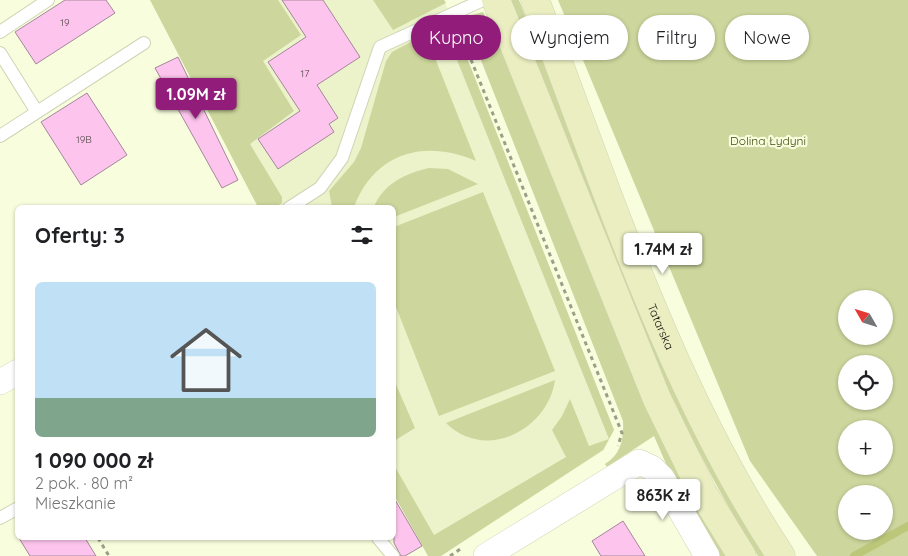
<!DOCTYPE html>
<html lang="pl">
<head>
<meta charset="utf-8">
<style>
	body { margin:0; font-family:Quicksand,sans-serif; background:#f6f6f6; color:#202124; height:100vh; display:flex; flex-direction:column; font-size:19px; white-space:nowrap }
	* { box-sizing:border-box; margin:0 }
	p { font-size:16px; color:#757577 }
	.icon { flex:none; width:28px; height:28px; fill:none; stroke:currentColor; stroke-width:2; stroke-linecap:round; stroke-linejoin:round }
	.map { position:relative; flex:1; overflow:hidden }
	.panel { position:absolute; left:15px; top:205px; width:381px; height:335px; display:flex; flex-direction:column; background:#fff; border-radius:8px; box-shadow:0 1px 4px #0004 }
	.panel>* { flex:none }
	.banner { position:absolute; left:411px; top:15px; width:421px; height:45px; display:flex; gap:10px }
	.needle { width:32px; rotate:309deg }
	.fabs { position:absolute; left:838px; top:290px; display:grid; gap:10px }
	.fabs a { display:grid; place-items:center; width:55px; height:55px; border-radius:50%; background:#fff; box-shadow:0 1px 4px #0004; font-size:25px }
	.price { position:absolute; translate:-50% -42px; padding:0 11px; border-radius:5px; background:#fff; color:#222; font-size:16px; line-height:32px; filter:drop-shadow(0 1px 2px #0008) }
	.price::after { content:''; position:absolute; left:50%; top:30px; width:15px; height:11px; margin-left:-8px; background:inherit; clip-path:polygon(0 0,100% 0,50% 100%) }
	.price.active { background:#911c7a; color:#fff }
	ul { padding:0; list-style:none }
	li { display:grid; align-content:center; gap:10px; height:265px; padding:0 20px }
	li+li { border-top:1px solid #e0e0e0 }
	li span { display:grid; place-items:center; height:155px; border-radius:8px; color:#555 }
	li>.icon { margin-inline-start:auto }
	span .icon { width:90px; height:90px; fill:#fffc; stroke-width:1 }
	li b { font-size:21px }
	h2 { display:flex; justify-content:space-between; align-items:center; height:60px; padding:0 20px; font-size:21px }
	.pill { padding:0 18px; border-radius:22px; background:#fff; box-shadow:0 1px 4px #0004; font-size:18px; line-height:45px }
	.pill.active { background:#911c7a; color:#fff }
	.map>svg:first-child { display:block }
</style>
</head>
<body>
<div class="map">
<svg width="908" height="556" viewBox="0 0 908 556">
	<rect width="100%" height="100%" fill="#f8fddd"/>
	<path fill="#ecf3cb" d="M150,0H444L614,430L604,450L441,556L394,495V208L258,207Z"/>
	<g fill="#cdd69c" fill-rule="evenodd">
		<path d="M150,0H278L301,35L263,61L294,111L250,144L282,197V203L275,207H258Z"/>
		<path d="M373,0H444L446,3L393,30Z"/>
		<path d="M510,0H519L594,193L718,477L766,556H758C651,386 584,187 510,0Z"/>
		<path d="M558,0H908V556H817L750,461ZM846,299H884V336H846ZM846,364H884V401H846ZM846,429H884V466H846ZM846,494H884V531H846Z"/>
		<path d="M483,12L501,45L648,412L728,556H717L667,466L654,436L607,467L605,464C621,454 624,439 623,421L464,17Z"/>
		<path d="M452,20L614,430L603,450L441,556H428L394,495V465L434,535L566,457L552,430L562,416L570,399L589,446L609,439L451,45L433,53L476,161C425,139 375,152 354,207H332L329,191L354,162L361,148L386,61L392,52Z"/>
		<path d="M429,168L448,169L478,184L394,217V208L374,207C383,184 406,173 429,168Z"/>
		<path d="M483,192L555,371L439,416L394,302V227Z"/>
		<path d="M394,380L415,428L394,441Z"/>
		<path d="M555,380C548,430 485,462 446,423Z"/>
	</g>
	<g fill="none" stroke-linecap="round" stroke-linejoin="round">
		<path stroke="#bcc779" stroke-width="8" d="M854,556L908,526"/>
	</g>
	<g fill="#fdc5ed" stroke="#a3879a">
		<path d="M65,0H106L115,13L36,64L15,32Z"/>
		<path d="M282,0H323L360,57L317,85L338,118L329,124L334,132L278,169L258,139L300,111L268,62L306,37Z"/>
		<path d="M178,57L238,180L222,188L155,68Z"/>
		<path d="M87,93L127,155L81,185L41,122Z"/>
		<path d="M394,498L422,546L405,556H401L394,543Z"/>
		<path d="M623,521L645,556H601L592,541Z"/>
		<path d="M19,538H85L96,556H30Z"/>
	</g>
	<g fill="none" stroke-linecap="round" stroke-linejoin="round">
		<g stroke="#cfd4b5" stroke-width="14">
			<g id="service">
				<path d="M0,32L48,0"/>
				<path d="M0,53L37,112"/>
				<path d="M0,136L144,43"/>
				<path d="M289,208L320,188L342,158L380,47L483,0"/>
				<path d="M0,518L18,508"/>
				<path d="M378,538L393,556"/>
			</g>
		</g>
		<g stroke="#cfd4b5" stroke-width="26">
			<g id="minor">
				<path d="M0,382L18,372"/>
				<path d="M486,556L639,462L652,468L662,478L707,556"/>
			</g>
		</g>
		<g stroke="#cfd4b5" stroke-width="29">
			<g id="secondary">
				<path d="M496,0L657,399L703,493L742,556"/>
				<path id="s1" d="M535,0C607,188 669,387 781,556"/>
			</g>
		</g>
		<g stroke="#9b9f88" stroke-width="3" stroke-dasharray="4 4" stroke-linecap="butt">
			<path d="M459,30L622,433L618,446"/>
			<path d="M98,538L109,556"/>
			<path d="M450,556L462,548"/>
		</g>
		<use href="#service" stroke="#fff" stroke-width="12"/>
		<use href="#minor" stroke="#fff" stroke-width="25"/>
		<use href="#secondary" stroke="#eaeec1" stroke-width="28"/>
	</g>
	<g text-anchor="middle" stroke-width="4.5" stroke-linejoin="round" paint-order="stroke">
		<g font-size="10" fill="#514546">
			<text x="65" y="26">19</text>
			<text x="305" y="77">17</text>
			<text x="84" y="143">19B</text>
		</g>
		<g font-size="12" fill="#454c12" stroke="#f8fddd">
			<text x="768" y="145">Dolina Łydyni</text>
		</g>
		<g font-size="12" fill="#181a0f" stroke="#f8fddd">
			<text dy="4" stroke="none"><textPath href="#s1" startOffset="350">Tatarska</textPath></text>
		</g>
	</g>
</svg>
<div class="fabs">
<a><svg class="needle" viewBox="-14 -14 28 28"><path d="M0-13l5 13h-10z" fill="#e53935"/><path d="M0 13l5-13h-10z" fill="#757577"/></svg></a>
<a><svg class="icon" aria-label="locate" viewBox="0 0 24 24"><circle cx="12" cy="12" r="6"/><path d="M12 2v4M12 18v4M2 12h4M18 12h4"/></svg></a>
<a>+</a>
<a>−</a>
</div>
<b class="price active" style="left:196px;top:120px">1.09M zł</b>
<b class="price" style="left:663px;top:275px">1.74M zł</b>
<b class="price" style="left:663px;top:521px">863K zł</b>
<div class="banner">
<a class="pill active">Kupno</a>
<a class="pill">Wynajem</a>
<a class="pill">Filtry</a>
<a class="pill">Nowe</a>
</div>
<section class="panel">
<h2>Oferty: 3<svg class="icon" aria-label="filters" viewBox="0 0 24 24"><path d="M4 7h16M4 17h16"/><circle cx="9" cy="7" r="2"/><circle cx="15" cy="17" r="2"/></svg></h2>
<ul>
<li><span style="background:linear-gradient(#bfe0f5 75%,#7fa58c 0)"><svg class="icon" aria-label="home" viewBox="0 0 24 24"><path d="M3 11l9-7 9 7M6 9v11h12V9"/></svg></span><div><b>1 090 000 zł</b><p>2 pok. · 80 m²</p><p>Mieszkanie</p></div></li>
</ul>
</section>
</div>
</body>
</html>
